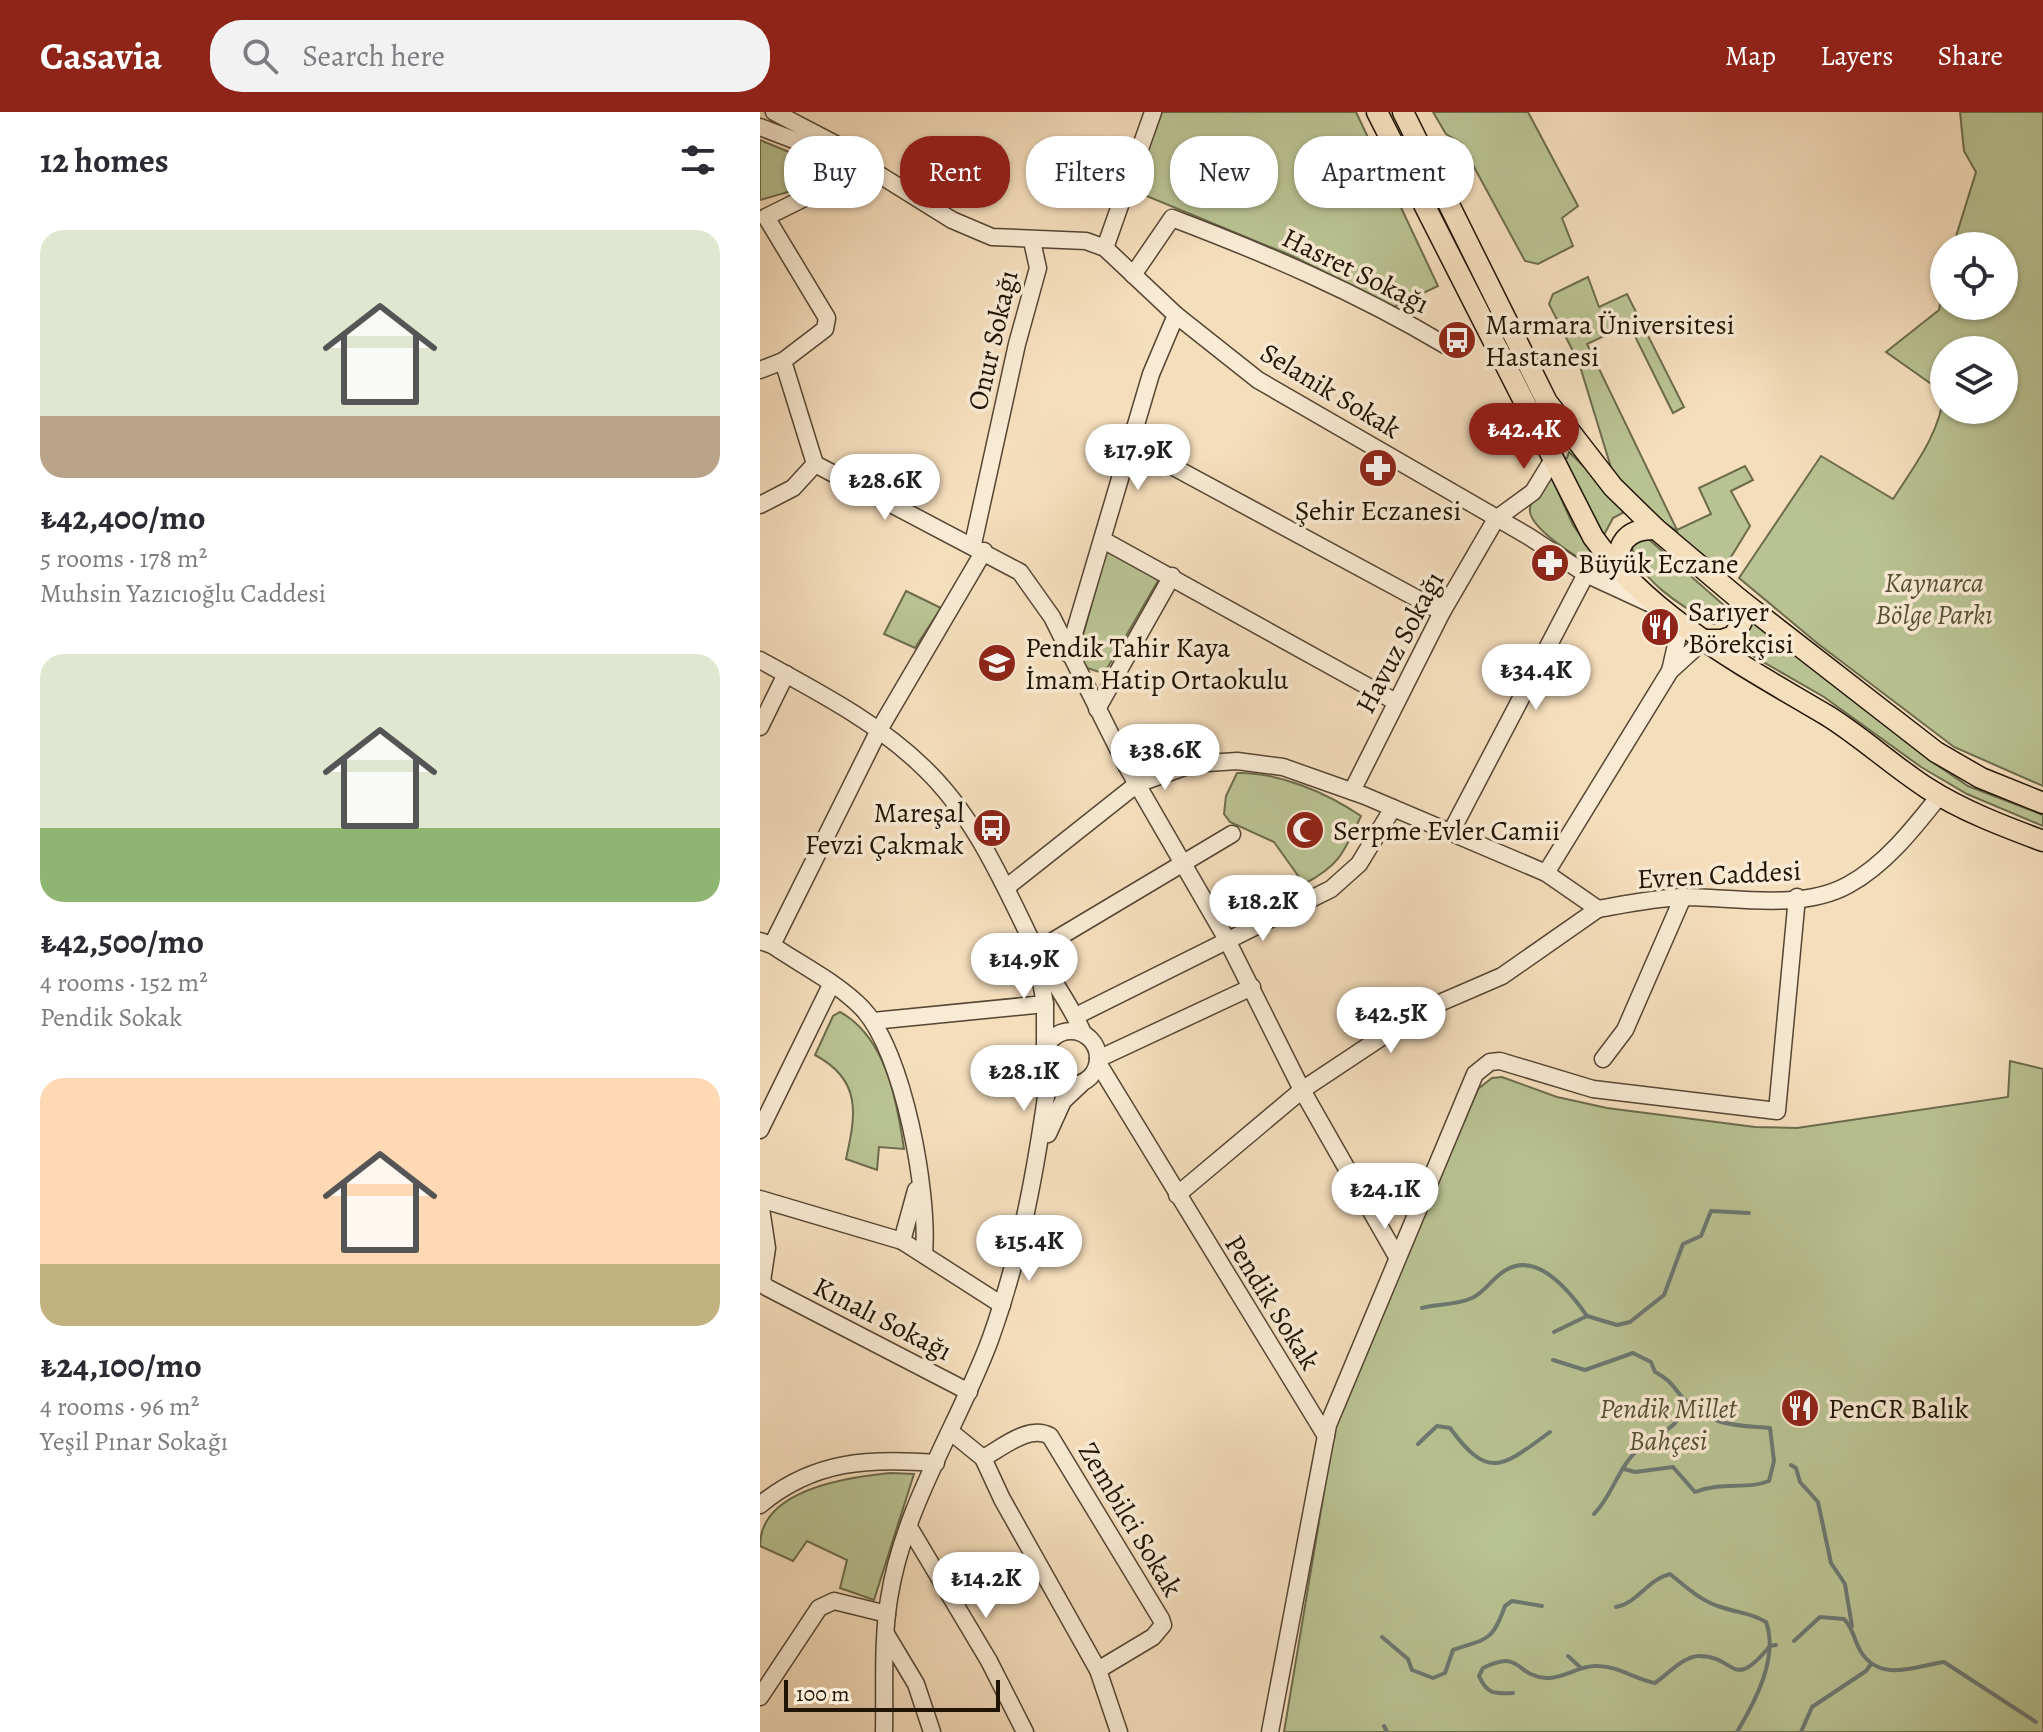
<!DOCTYPE html>
<html lang="en">
<head>
<meta charset="utf-8">
<style>
	body { margin:0; font-family:Alegreya,serif; background:#f2f2f3; color:#2b2b33; height:100vh; display:flex; flex-direction:column; font-size:30px; white-space:nowrap }
	* { box-sizing:border-box; margin:0 }
	p { font-size:26px; color:#7c7c81 }
	.icon { flex:none; width:44px; height:44px; fill:none; stroke:currentColor; stroke-width:2; stroke-linecap:round; stroke-linejoin:round }
	.map { position:relative; flex:1; overflow:hidden }
	.details { display:flex; flex-direction:column; background:#fff; width:760px }
	.details>* { flex:none }
	.banner { position:absolute; left:24px; top:24px; width:760px; height:72px; display:flex; gap:16px }
	.fabs { position:absolute; left:1170px; top:120px; display:grid; gap:16px }
	.fabs a { display:grid; place-items:center; width:88px; height:88px; border-radius:50%; background:#fff; box-shadow:0 2px 6px #0004; font-size:40px }
	.scale { position:absolute; left:24px; bottom:20px; width:216px; box-sizing:border-box; padding-left:8px; border:4px solid #201405; border-top:0; font-size:22px; line-height:28px; white-space:nowrap; color:#201405; -webkit-text-stroke:6px #f8ead3; paint-order:stroke }
	.price { position:absolute; translate:-50% -68px; padding:0 18px; border-radius:28px; background:#fff; color:#222; font-size:26px; line-height:52px; filter:drop-shadow(0 2px 4px #0008) }
	.price::after { content:''; position:absolute; left:50%; top:48px; width:24px; height:18px; margin-left:-12px; background:inherit; clip-path:polygon(0 0,100% 0,50% 100%) }
	.price.on { background:#8f2418; color:#fff }
	ul { padding:0; list-style:none }
	li { display:grid; align-content:center; gap:16px; height:424px; padding:0 40px }
	li span { display:grid; place-items:center; height:248px; border-radius:24px; color:#555 }
	li>.icon { margin-inline-start:auto }
	span .icon { width:144px; height:144px; fill:#fffc; stroke-width:1 }
	li b { font-size:34px }
	h2 { display:flex; justify-content:space-between; align-items:center; height:96px; padding:0 40px; font-size:34px }
	.chip { padding:0 28px; border-radius:32px; background:#fff; box-shadow:0 2px 6px #0004; font-size:28px; line-height:72px }
	.chip.on { background:#8f2418; color:#fff }
	header { display:flex; align-items:center; gap:48px; box-sizing:border-box; height:112px; padding:0 40px; background:#8f2418; color:#fff }
	header strong { font-size:38px }
	nav { display:flex; gap:44px; margin-inline-start:auto; font-size:28px }
	.search { width:560px; height:72px; background:#f2f2f3; display:flex; align-items:center; gap:20px; box-sizing:border-box; padding:0 28px; border-radius:32px; color:#7c7c81; font-size:30px }
	main { display:flex; flex:1; min-height:0 }
	.map>svg:first-child { display:block }
</style>
</head>
<body>
<header>
<strong>Casavia</strong>
<div class="search"><svg class="icon" aria-label="search" viewBox="0 0 24 24"><circle cx="10" cy="10" r="6"/><path d="M15 15l6 6"/></svg>Search here</div>
<nav><a>Map</a><a>Layers</a><a>Share</a></nav>
</header>
<main>
<section class="details">
<h2>12 homes<svg class="icon" aria-label="filters" viewBox="0 0 24 24"><path d="M4 7h16M4 17h16"/><circle cx="9" cy="7" r="2"/><circle cx="15" cy="17" r="2"/></svg></h2>
<ul>
<li><span style="background:linear-gradient(#dfe7d0 75%,#b9a48a 0)"><svg class="icon" aria-label="home" viewBox="0 0 24 24"><path d="M3 11l9-7 9 7M6 9v11h12V9"/></svg></span><div><b>₺42,400/mo</b><p>5 rooms · 178 m²</p><p>Muhsin Yazıcıoğlu Caddesi</p></div></li>
<li><span style="background:linear-gradient(#dfe7d0 70%,#8fb573 0)"><svg class="icon" aria-label="home" viewBox="0 0 24 24"><path d="M3 11l9-7 9 7M6 9v11h12V9"/></svg></span><div><b>₺42,500/mo</b><p>4 rooms · 152 m²</p><p>Pendik Sokak</p></div></li>
<li><span style="background:linear-gradient(#ffd9b3 75%,#c2b280 0)"><svg class="icon" aria-label="home" viewBox="0 0 24 24"><path d="M3 11l9-7 9 7M6 9v11h12V9"/></svg></span><div><b>₺24,100/mo</b><p>4 rooms · 96 m²</p><p>Yeşil Pınar Sokağı</p></div></li>
</ul>
</section>
<div class="map">
<svg width="1283" height="1620" viewBox="0 0 1283 1620">
	<rect width="100%" height="100%" fill="#f5debc"/>
	<filter id="stains"><feTurbulence type="fractalNoise" baseFrequency=".0025" numOctaves="4"/><feColorMatrix values="0 0 0 0 .2 0 0 0 0 .09 0 0 0 0 .02 0 0 0 .5 -.17"/></filter>
	<radialGradient id="worn" r=".72"><stop offset=".6" stop-color="#630" stop-opacity="0"/><stop offset="1" stop-color="#630" stop-opacity=".3"/></radialGradient>
	<g fill="#b9c292" stroke="#6c6b4c" stroke-width="2" fill-rule="evenodd">
		<path d="M402,0H596L678,174L634,195L532,144L372,78Z"/>
		<path d="M673,0H768L818,94L802,106L813,134L778,152L765,149L701,31L686,22Z"/>
		<path d="M1200,0H1283V674L1194,635L1057,531L979,466L1061,344L1133,387C1155,353 1180,321 1184,281L1126,240L1179,198L1184,172V194H1244V134H1193L1216,60L1204,39ZM1184,238H1244V298H1184Z"/>
		<path d="M0,28L73,58L80,65L0,88Z"/>
		<path d="M828,165L839,195L867,182L924,295L913,301L869,212L827,232L917,418L951,402L939,376L985,354L993,368L971,379L990,414L963,458L918,424L917,419L887,400L853,362L819,251L789,192L793,182Z"/>
		<path d="M809,340L868,398L853,406L844,423L802,346H807Z"/>
		<path d="M790,362L813,413L850,466C833,454 766,418 770,396C772,385 784,371 790,362Z"/>
		<path d="M885,424L966,495L962,509L954,512C924,496 875,467 871,430Z"/>
		<path d="M347,437L402,462L348,555L339,560L327,556L318,541Z"/>
		<path d="M146,479L181,496L155,536L124,522Z"/>
		<path d="M995,509L1168,647L1208,674L1283,703V714L1207,682L1161,655L1064,585L972,532Z"/>
		<path d="M477,661C519,660 567,681 601,704C584,740 580,753 544,772L514,730L470,710L464,702L466,684Z"/>
		<path d="M80,900C126,925 137,989 144,1037L119,1035L117,1058L86,1047C96,1002 102,968 55,943L73,904Z"/>
		<path d="M1250,949L1283,957V1620H524L577,1302L718,977L732,966L742,965L797,985L847,996L995,1015L1037,1016L1248,985Z"/>
		<path d="M130,1361L154,1362L114,1488L80,1476L87,1448L47,1429L33,1449L0,1434C0,1377 89,1365 130,1361Z"/>
	</g>
	<g fill="none" stroke-linecap="round" stroke-linejoin="round">
		<g stroke="#6c7871" stroke-width="4">
			<path d="M662,1196C678,1192 697,1193 712,1186C725,1180 733,1165 746,1158C778,1139 811,1181 827,1204"/>
			<path d="M794,1220L827,1204L857,1213L870,1210L904,1183L923,1132L941,1124L951,1099L989,1101"/>
			<path d="M793,1248L825,1258L873,1241L891,1250L895,1260C912,1268 915,1279 927,1290C956,1315 974,1313 1010,1316L1014,1349L1009,1369C987,1378 964,1369 935,1380L913,1355L875,1360L864,1357"/>
			<path d="M658,1332L677,1314L690,1316C729,1369 742,1355 790,1320"/>
			<path d="M1031,1353L1036,1356L1040,1370L1058,1390L1071,1451L1085,1472L1092,1514"/>
			<path d="M834,1402C853,1383 858,1354 880,1336C901,1318 920,1319 925,1288"/>
			<path d="M856,1495C878,1491 887,1468 910,1462C926,1475 943,1491 964,1496C979,1501 991,1501 1006,1510C1019,1545 995,1590 977,1620"/>
			<path d="M622,1525L648,1547L652,1558L673,1566L685,1561L693,1538C728,1526 732,1530 745,1494L752,1489L782,1494"/>
			<path d="M1034,1529L1060,1505L1084,1507C1094,1517 1094,1529 1101,1540C1121,1571 1156,1554 1184,1550L1276,1610"/>
			<path d="M808,1544L820,1555"/>
			<path d="M753,1581C734,1582 727,1582 719,1564L723,1556C763,1537 753,1563 786,1566C803,1567 818,1554 835,1554C857,1553 874,1567 895,1571C908,1562 924,1544 939,1544C977,1544 971,1581 1010,1534L1016,1533"/>
			<path d="M624,1614L627,1620"/>
			<path d="M1041,1620L1052,1595L1106,1559L1111,1552"/>
		</g>
		<g stroke="#554633" stroke-width="19">
			<g id="minor">
				<path d="M14,0L85,37L107,55L192,108L232,125L326,129L345,136L416,203L498,268L768,424L826,462L891,492"/>
				<path d="M0,15L86,48"/>
				<path d="M345,136L393,0"/>
				<path d="M373,163L412,106C507,142 598,181 685,233"/>
				<path d="M0,258L23,249"/>
				<path d="M371,332L682,500"/>
				<path d="M55,352L260,460L292,505L366,653L466,826L542,978L636,1143"/>
				<path d="M0,393L33,376L55,352L23,249L65,217L67,206L6,105L107,55"/>
				<path d="M343,428L636,590"/>
				<path d="M213,432L257,232L278,156L272,129"/>
				<path d="M308,542L391,262L416,203"/>
				<path d="M0,548C56,579 117,610 163,655C215,704 244,773 275,836C289,865 310,891 323,921"/>
				<path d="M910,559L921,511"/>
				<path d="M337,597L412,464"/>
				<path d="M0,615L26,562"/>
				<path d="M592,679L682,500L736,407L773,380L792,349"/>
				<path d="M691,720L826,462"/>
				<path d="M786,761L910,559L944,528"/>
				<path d="M247,775L377,672L433,652L477,649L523,655L605,684L786,761L838,797C866,792 895,786 924,785C974,785 1041,799 1088,773C1125,753 1154,716 1180,683"/>
				<path d="M0,829L12,833C41,853 78,871 102,896C144,940 169,1082 164,1141"/>
				<path d="M12,833L119,618L224,439"/>
				<path d="M276,839L472,722"/>
				<path d="M277,848L285,892V936"/>
				<path d="M316,904L571,777L599,752L633,696"/>
				<path d="M113,909L285,892"/>
				<circle cx="311" cy="946" r="27"/>
				<path d="M338,947L492,875"/>
				<path d="M843,947L865,918L923,785"/>
				<path d="M338,951L566,1324"/>
				<path d="M0,1018L71,873"/>
				<path d="M288,1022L303,989L321,972"/>
				<path d="M417,1083L542,978L661,899L742,864L838,797"/>
				<path d="M0,1087L142,1129L242,1193"/>
				<path d="M0,1090L7,1136L2,1169L6,1175L209,1280"/>
				<path d="M142,1129L156,1078"/>
				<path d="M191,1320L223,1346L242,1387L338,1558L359,1620"/>
				<path d="M223,1346C242,1336 269,1312 290,1324L401,1507L403,1513L393,1525L338,1558"/>
				<path d="M0,1393C54,1348 109,1346 176,1351"/>
				<path d="M149,1415L229,1549L265,1620"/>
				<path d="M126,1522L156,1572L172,1620"/>
				<path d="M0,1585L59,1496L74,1489L127,1502"/>
				<path d="M124,1620C125,1576 122,1530 129,1487C143,1395 198,1314 230,1228C261,1142 277,1053 289,963"/>
				<path d="M510,1620L568,1313L715,962L730,950L740,949L833,977L1017,999L1037,785"/>
			</g>
		</g>
		<g stroke="#201405" stroke-width="23">
			<g id="major">
				<path d="M617,0L833,425C891,506 984,554 1068,604C1103,626 1133,654 1167,676C1203,699 1243,714 1283,729"/>
				<path d="M643,0L787,290L853,375L896,417L979,487L1176,640L1221,666L1283,691"/>
				<path d="M863,462C852,433 867,416 896,417"/>
				<path d="M944,528H962L974,524L982,509L979,487"/>
			</g>
		</g>
		<use href="#minor" stroke="#f8ead3" stroke-width="16"/>
		<use href="#major" stroke="#f5debc" stroke-width="20"/>
	</g>
	<defs>
		<g id="bus-disc" transform="scale(2)"><circle r="9.5" fill="#8f2418" stroke="#f8ead3"/><path d="M-5-6H5V4H4V6H2V4H-2V6H-4V4H-5ZM-3.5-4V0h7V-4ZM-3.5 1.2v1.5H-2V1.2ZM2 1.2v1.5H3.5V1.2Z" fill="#fff"/></g>
		<g id="pharmacy-disc" transform="scale(2)"><circle r="9.5" fill="#8f2418" stroke="#f8ead3"/><path d="M-2-6h4v4h4v4h-4v4h-4v-4h-4v-4h4Z" fill="#fff"/></g>
		<g id="restaurant-disc" transform="scale(2)"><circle r="9.5" fill="#8f2418" stroke="#f8ead3"/><path d="M-5-6h1v4h1v-4h1v4h1v-4h1v5L-1.5 .5V6h-2V.5L-5-1ZM5-6V6H3V1.5H1.5Q1.5-4 5-6Z" fill="#fff"/></g>
		<g id="school-disc" transform="scale(2)"><circle r="9.5" fill="#8f2418" stroke="#f8ead3"/><path d="M0-5L7-2L0 1L-7-2ZM-4 1L0 2.5L4 1V4Q0 6-4 4Z" fill="#fff"/></g>
		<g id="mosque-disc" transform="scale(2)"><circle r="9.5" fill="#8f2418" stroke="#f8ead3"/><path d="M3.5-4.9A6 6 0 1 0 3.5 4.9A5 5 0 1 1 3.5-4.9Z" fill="#fff"/></g>
	</defs>
	<g fill-rule="evenodd">
		<use href="#bus-disc" x="697" y="228"/>
		<use href="#pharmacy-disc" x="618" y="356"/>
		<use href="#pharmacy-disc" x="790" y="451"/>
		<use href="#restaurant-disc" x="900" y="515"/>
		<use href="#school-disc" x="237" y="551"/>
		<use href="#bus-disc" x="232" y="716"/>
		<use href="#mosque-disc" x="545" y="718"/>
		<use href="#restaurant-disc" x="1040" y="1296"/>
	</g>
	<g text-anchor="middle" stroke-width="7" stroke-linejoin="round" paint-order="stroke">
		<g font-size="28" fill="#201405" stroke="#f8ead3">
			<text transform="translate(596 158) rotate(26)" y="10">Hasret Sokağı</text>
			<text transform="translate(232 228) rotate(-77)" y="10">Onur Sokağı</text>
			<text transform="translate(571 278) rotate(31)" y="10">Selanik Sokak</text>
			<text transform="translate(639 530) rotate(-62)" y="10">Havuz Sokağı</text>
			<text transform="translate(959 762) rotate(-3)" y="10">Evren Caddesi</text>
			<text transform="translate(513 1190) rotate(58)" y="10">Pendik Sokak</text>
			<text transform="translate(123 1206) rotate(27)" y="10">Kınalı Sokağı</text>
			<text transform="translate(371 1407) rotate(59)" y="10">Zembilci Sokak</text>
		</g>
		<g font-size="28" fill="#201405" stroke="#f8ead3" text-anchor="start">
			<text x="725" y="222">Marmara Üniversitesi<tspan x="725" dy="32">Hastanesi</tspan></text>
			<text x="618" y="408" text-anchor="middle">Şehir Eczanesi</text>
			<text x="818" y="461">Büyük Eczane</text>
			<text x="928" y="509">Sarıyer<tspan x="928" dy="32">Börekçisi</tspan></text>
			<text x="265" y="545">Pendik Tahir Kaya<tspan x="265" dy="32">İmam Hatip Ortaokulu</tspan></text>
			<text x="204" y="710" text-anchor="end">Mareşal<tspan x="204" dy="32">Fevzi̇ Çakmak</tspan></text>
			<text x="573" y="728">Serpme Evler Camii</text>
			<text x="1068" y="1306">PenCR Balık</text>
		</g>
		<g font-size="28" font-style="italic" fill="#565136" stroke="#f8ead3">
			<text x="1174" y="480">Kaynarca<tspan x="1174" dy="32">Bölge Parkı</tspan></text>
			<text x="908" y="1306">Pendik Millet<tspan x="908" dy="32">Bahçesi</tspan></text>
		</g>
	</g>
	<rect width="100%" height="100%" filter="url(#stains)"/>
	<rect width="100%" height="100%" fill="url(#worn)"/>
</svg>
<div class="fabs">
<a><svg class="icon" aria-label="locate" viewBox="0 0 24 24"><circle cx="12" cy="12" r="6"/><path d="M12 2v4M12 18v4M2 12h4M18 12h4"/></svg></a>
<a><svg class="icon" aria-label="layers" viewBox="0 0 24 24"><path d="M12 4l9 5-9 5-9-5zM3 14l9 5 9-5"/></svg></a>
</div>
<div class="scale">100 m</div>
<b class="price on" style="left:764px;top:359px">₺42.4K</b>
<b class="price" style="left:378px;top:380px">₺17.9K</b>
<b class="price" style="left:125px;top:410px">₺28.6K</b>
<b class="price" style="left:776px;top:600px">₺34.4K</b>
<b class="price" style="left:405px;top:680px">₺38.6K</b>
<b class="price" style="left:503px;top:831px">₺18.2K</b>
<b class="price" style="left:264px;top:889px">₺14.9K</b>
<b class="price" style="left:631px;top:943px">₺42.5K</b>
<b class="price" style="left:264px;top:1001px">₺28.1K</b>
<b class="price" style="left:625px;top:1119px">₺24.1K</b>
<b class="price" style="left:269px;top:1171px">₺15.4K</b>
<b class="price" style="left:226px;top:1508px">₺14.2K</b>
<div class="banner">
<a class="chip">Buy</a>
<a class="chip on">Rent</a>
<a class="chip">Filters</a>
<a class="chip">New</a>
<a class="chip">Apartment</a>
</div>
</div>
</main>
</body>
</html>
